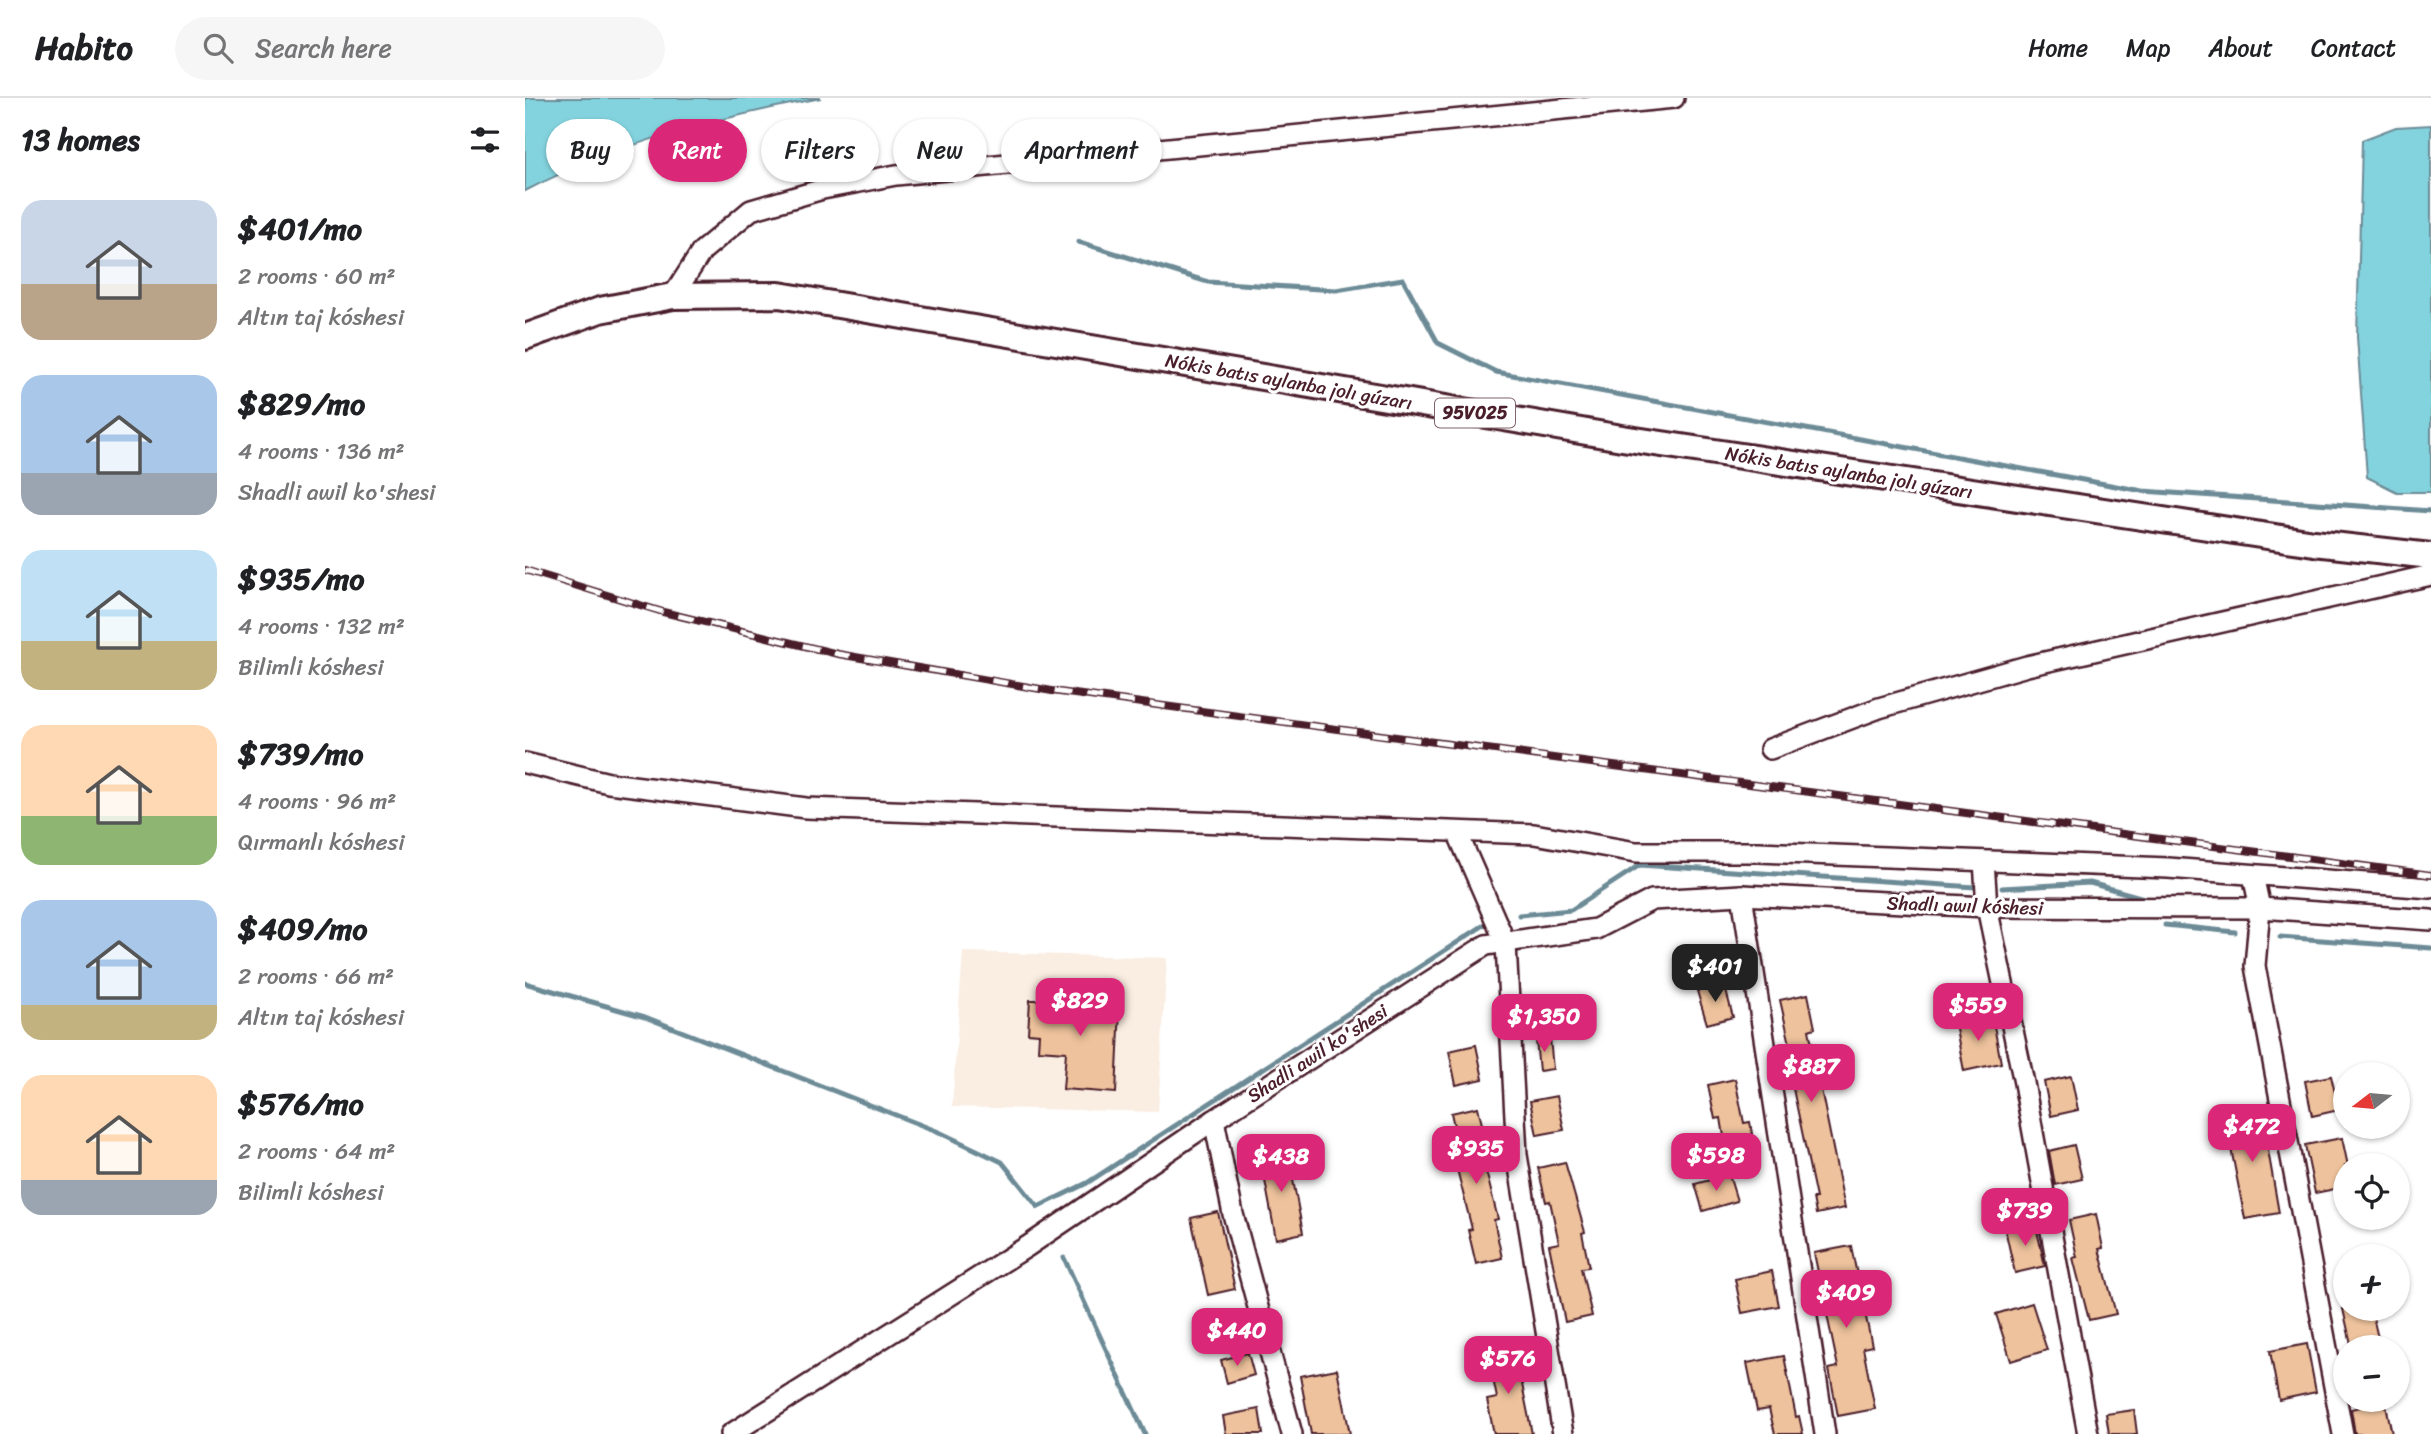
<!DOCTYPE html>
<html lang="en">
<head>
<meta charset="utf-8">
<style>
	body { margin:0; font-family:Sriracha,sans-serif; background:#f6f6f6; color:#202124; height:100vh; display:flex; flex-direction:column; font-size:26px; white-space:nowrap }
	* { box-sizing:border-box; margin:0 }
	p { font-size:23px; color:#757577 }
	.icon { flex:none; width:38px; height:38px; fill:none; stroke:currentColor; stroke-width:2; stroke-linecap:round; stroke-linejoin:round }
	.map { position:relative; flex:1; overflow:hidden }
	.side { display:flex; flex-direction:column; background:#fff; width:525px }
	.side>* { flex:none }
	.banner { position:absolute; left:21px; top:21px; width:665px; height:63px; display:flex; gap:14px }
	.needle { width:46px; rotate:254deg }
	.tools { position:absolute; left:1808px; top:964px; display:grid; gap:14px }
	.tools a { display:grid; place-items:center; width:77px; height:77px; border-radius:50%; background:#fff; box-shadow:0 2px 5px #0004; font-size:35px }
	.price { position:absolute; translate:-50% -60px; padding:0 16px; border-radius:14px; background:#db2777; color:#fff; font-size:23px; line-height:46px; filter:drop-shadow(0 2px 4px #0008) }
	.price::after { content:''; position:absolute; left:50%; top:42px; width:21px; height:16px; margin-left:-10px; background:inherit; clip-path:polygon(0 0,100% 0,50% 100%) }
	.price.active { background:#222; color:#fff }
	ul { padding:0; list-style:none }
	li { display:flex; align-items:center; gap:21px; height:175px; padding:0 21px }
	li span { display:grid; place-items:center; flex:none; width:196px; height:140px; border-radius:21px; color:#555 }
	li>.icon { margin-inline-start:auto }
	span .icon { width:84px; height:84px; fill:#fffc; stroke-width:1 }
	li b { font-size:30px }
	h2 { display:flex; justify-content:space-between; align-items:center; height:84px; padding:0 21px; font-size:30px }
	.pill { padding:0 24px; border-radius:32px; background:#fff; box-shadow:0 2px 5px #0004; font-size:24px; line-height:63px }
	.pill.active { background:#db2777; color:#fff }
	header { display:flex; align-items:center; gap:42px; box-sizing:border-box; height:98px; padding:0 35px; background:#fff; border-bottom:2px solid #e0e0e0 }
	header strong { font-size:33px }
	nav { display:flex; gap:38px; margin-inline-start:auto; font-size:24px }
	.search { width:490px; height:63px; background:#f6f6f6; display:flex; align-items:center; gap:18px; box-sizing:border-box; padding:0 24px; border-radius:38px; color:#757577; font-size:26px }
	main { display:flex; flex:1; min-height:0 }
	.map>svg:first-child { display:block }
</style>
</head>
<body>
<header>
<strong>Habito</strong>
<div class="search"><svg class="icon" aria-label="search" viewBox="0 0 24 24"><circle cx="10" cy="10" r="6"/><path d="M15 15l6 6"/></svg>Search here</div>
<nav><a>Home</a><a>Map</a><a>About</a><a>Contact</a></nav>
</header>
<main>
<section class="side">
<h2>13 homes<svg class="icon" aria-label="filters" viewBox="0 0 24 24"><path d="M4 7h16M4 17h16"/><circle cx="9" cy="7" r="2"/><circle cx="15" cy="17" r="2"/></svg></h2>
<ul>
<li><span style="background:linear-gradient(#c9d6e8 60%,#b9a48a 0)"><svg class="icon" aria-label="home" viewBox="0 0 24 24"><path d="M3 11l9-7 9 7M6 9v11h12V9"/></svg></span><div><b>$401/mo</b><p>2 rooms · 60 m²</p><p>Altın taj kóshesi</p></div></li>
<li><span style="background:linear-gradient(#a9c7e8 70%,#9aa5b1 0)"><svg class="icon" aria-label="home" viewBox="0 0 24 24"><path d="M3 11l9-7 9 7M6 9v11h12V9"/></svg></span><div><b>$829/mo</b><p>4 rooms · 136 m²</p><p>Shadli awil ko'shesi</p></div></li>
<li><span style="background:linear-gradient(#bfe0f5 65%,#c2b280 0)"><svg class="icon" aria-label="home" viewBox="0 0 24 24"><path d="M3 11l9-7 9 7M6 9v11h12V9"/></svg></span><div><b>$935/mo</b><p>4 rooms · 132 m²</p><p>Bilimli kóshesi</p></div></li>
<li><span style="background:linear-gradient(#ffd9b3 65%,#8fb573 0)"><svg class="icon" aria-label="home" viewBox="0 0 24 24"><path d="M3 11l9-7 9 7M6 9v11h12V9"/></svg></span><div><b>$739/mo</b><p>4 rooms · 96 m²</p><p>Qırmanlı kóshesi</p></div></li>
<li><span style="background:linear-gradient(#a9c7e8 75%,#c2b280 0)"><svg class="icon" aria-label="home" viewBox="0 0 24 24"><path d="M3 11l9-7 9 7M6 9v11h12V9"/></svg></span><div><b>$409/mo</b><p>2 rooms · 66 m²</p><p>Altın taj kóshesi</p></div></li>
<li><span style="background:linear-gradient(#ffd9b3 75%,#9aa5b1 0)"><svg class="icon" aria-label="home" viewBox="0 0 24 24"><path d="M3 11l9-7 9 7M6 9v11h12V9"/></svg></span><div><b>$576/mo</b><p>2 rooms · 64 m²</p><p>Bilimli kóshesi</p></div></li>
</ul>
</section>
<div class="map">
<svg width="1906" height="1336" viewBox="0 0 1906 1336">
	<rect width="100%" height="100%" fill="#fff"/>
	<filter id="ink" filterUnits="userSpaceOnUse"><feTurbulence type="fractalNoise" baseFrequency=".0143" numOctaves="2"/><feDisplacementMap in="SourceGraphic" scale="14" xChannelSelector="R" yChannelSelector="G"/><feConvolveMatrix kernelMatrix="1 2 1 2 8 2 1 2 1" color-interpolation-filters="sRGB"/></filter>
	<g filter="url(#ink)">
		<path fill="#faede1" d="M438,854L642,860L633,1014L427,1009Z"/>
		<g fill="#83d3de" stroke="#6c8b96" stroke-width="2">
			<path d="M0,0H296C192,20 95,44 0,93Z"/>
			<path d="M1906,27V394H1872L1842,379L1832,239L1837,42L1871,29Z"/>
		</g>
		<g fill="none" stroke-linecap="round" stroke-linejoin="round">
			<g stroke="#6c8b96" stroke-width="5">
				<path d="M554,144L683,184L811,192L878,181L913,245L971,274L1618,393L1906,413"/>
				<path d="M1477,790L1565,785L1619,800"/>
				<path d="M994,817L1046,812L1115,767L1450,789"/>
				<path d="M1640,827L1710,834"/>
				<path d="M1755,839L1906,850"/>
				<path d="M0,885L120,919L414,1034L477,1064L513,1109L562,1085L959,827"/>
				<path d="M539,1160L620,1336"/>
			</g>
		</g>
		<g fill="#edc29c" stroke="#4a1f2b" stroke-width="2">
			<path d="M1199,885L1208,919L1182,926L1172,893Z"/>
			<path d="M517,889L533,890L532,904L568,907L569,892L585,893L583,908L595,909L591,995L538,991L541,954L513,952L514,936L503,935L505,902H516Z"/>
			<path d="M1283,896L1290,930L1284,932L1320,1110L1291,1116L1288,1100H1291L1259,948L1265,946L1255,902Z"/>
			<path d="M1467,917L1476,965L1439,973L1430,925Z"/>
			<path d="M1025,940L1028,971L1014,973L1011,942Z"/>
			<path d="M951,947L958,981L931,987L924,953Z"/>
			<path d="M1546,978L1553,1012L1526,1018L1519,984Z"/>
			<path d="M1806,978L1814,1012L1787,1018L1780,983Z"/>
			<path d="M1210,981L1219,1025L1225,1024L1231,1059L1203,1063L1196,1020L1190,1021L1183,987Z"/>
			<path d="M1032,998L1039,1032L1012,1037L1005,1003Z"/>
			<path d="M953,1009L961,1044L954,1045L973,1121L969,1122L977,1160L951,1166L943,1132L947,1131L929,1059L936,1058L926,1015Z"/>
			<path d="M1736,1012L1754,1115L1720,1121L1700,1020Z"/>
			<path d="M1817,1040L1823,1068H1820V1089L1790,1095L1780,1047Z"/>
			<path d="M1549,1047L1557,1081L1530,1087L1524,1053Z"/>
			<path d="M762,1050L778,1135L751,1141L735,1056Z"/>
			<path d="M1040,1064L1060,1134L1057,1135L1064,1169L1056,1170L1067,1218L1040,1224L1024,1147L1034,1145L1025,1103L1021,1104L1013,1070Z"/>
			<path d="M1204,1077L1212,1103L1178,1113L1170,1086Z"/>
			<path d="M693,1114L710,1191L683,1197L666,1120Z"/>
			<path d="M1571,1116L1578,1150L1574,1151L1591,1216L1564,1222L1548,1160L1552,1159L1544,1122Z"/>
			<path d="M1510,1124L1520,1168L1490,1175L1480,1131Z"/>
			<path d="M1326,1148L1347,1248L1338,1250L1350,1311L1313,1318L1304,1271L1313,1269L1289,1155Z"/>
			<path d="M1247,1173L1254,1208L1217,1215L1210,1181Z"/>
			<path d="M1507,1205L1522,1252L1486,1263L1471,1216Z"/>
			<path d="M1818,1211H1846L1853,1240L1826,1246Z"/>
			<path d="M1782,1246L1791,1294L1754,1302L1745,1253Z"/>
			<path d="M990,1251L1007,1336H969L962,1302L972,1300L963,1257Z"/>
			<path d="M723,1255L729,1277L702,1285L696,1262Z"/>
			<path d="M1259,1258L1271,1319L1274,1318L1278,1336H1250L1244,1311L1232,1313L1222,1265Z"/>
			<path d="M812,1271L825,1336H786L775,1278Z"/>
			<path d="M1833,1302H1860L1867,1336H1830L1826,1311L1835,1309Z"/>
			<path d="M734,1311L738,1336H701L698,1318Z"/>
			<path d="M1609,1312L1612,1336H1584L1581,1316Z"/>
		</g>
		<g fill="none" stroke-linecap="round" stroke-linejoin="round">
			<g stroke="#4a1f2b" stroke-width="24">
				<g id="minor">
					<path d="M148,198L177,153L226,112L298,91L371,77L1149,0"/>
					<path d="M1245,651L1354,610L1502,568L1906,477"/>
					<path d="M0,665L84,685L281,710L1009,736L1111,754H1234L1643,770L1906,790"/>
					<path d="M932,734L981,846L992,1057L1038,1336"/>
					<path d="M1459,763L1462,809L1499,985L1563,1336"/>
					<path d="M1728,777L1735,810L1730,868L1818,1336"/>
					<path d="M1217,797L1300,1336"/>
					<path d="M689,1022L708,1116L767,1336"/>
					<path d="M206,1336L503,1148L689,1022L961,847L1071,831L1127,802L1217,797L1462,809L1735,810L1906,822"/>
				</g>
			</g>
			<g stroke="#4a1f2b" stroke-width="30">
				<path id="major" d="M0,239L75,212L148,198L254,197L1097,340L1789,445L1906,458"/>
			</g>
			<use href="#minor" stroke="#fff" stroke-width="19"/>
			<use href="#major" stroke="#fff" stroke-width="24"/>
			<g stroke="#4a1f2b" stroke-width="8">
				<path id="rail" d="M0,472L138,514L313,556L527,593L1906,777"/>
			</g>
			<use href="#rail" stroke="#fff" stroke-width="5" stroke-dasharray="16" stroke-linecap="butt"/>
		</g>
	</g>
	<g text-anchor="middle" stroke-width="6" stroke-linejoin="round" paint-order="stroke">
		<rect fill="#fff" stroke="#80626b" stroke-width="2" x="910" y="300.5" width="80" height="29" rx="5"/>
		<g font-size="18" font-weight="bold" fill="#4a1f2b">
			<text x="950" y="321">95V025</text>
		</g>
		<g font-size="19" fill="#4a1f2b" stroke="#fff">
			<text transform="translate(764 283) rotate(10)" y="7">Nókis batıs aylanba jolı gúzarı</text>
			<text transform="translate(1324 374) rotate(9)" y="7">Nókis batıs aylanba jolı gúzarı</text>
			<text transform="translate(1440 807) rotate(2)" y="7">Shadlı awıl kóshesi</text>
			<text transform="translate(792 955) rotate(-33)" y="7">Shadli awil ko'shesi</text>
		</g>
	</g>
</svg>
<div class="tools">
<a><svg class="needle" viewBox="-14 -14 28 28"><path d="M0-13l5 13h-10z" fill="#e53935"/><path d="M0 13l5-13h-10z" fill="#757577"/></svg></a>
<a><svg class="icon" aria-label="locate" viewBox="0 0 24 24"><circle cx="12" cy="12" r="6"/><path d="M12 2v4M12 18v4M2 12h4M18 12h4"/></svg></a>
<a>+</a>
<a>−</a>
</div>
<b class="price active" style="left:1190px;top:906px">$401</b>
<b class="price" style="left:555px;top:940px">$829</b>
<b class="price" style="left:1453px;top:945px">$559</b>
<b class="price" style="left:1019px;top:956px">$1,350</b>
<b class="price" style="left:1286px;top:1006px">$887</b>
<b class="price" style="left:1727px;top:1066px">$472</b>
<b class="price" style="left:951px;top:1088px">$935</b>
<b class="price" style="left:1191px;top:1095px">$598</b>
<b class="price" style="left:756px;top:1096px">$438</b>
<b class="price" style="left:1500px;top:1150px">$739</b>
<b class="price" style="left:1321px;top:1232px">$409</b>
<b class="price" style="left:712px;top:1270px">$440</b>
<b class="price" style="left:983px;top:1298px">$576</b>
<div class="banner">
<a class="pill">Buy</a>
<a class="pill active">Rent</a>
<a class="pill">Filters</a>
<a class="pill">New</a>
<a class="pill">Apartment</a>
</div>
</div>
</main>
</body>
</html>
